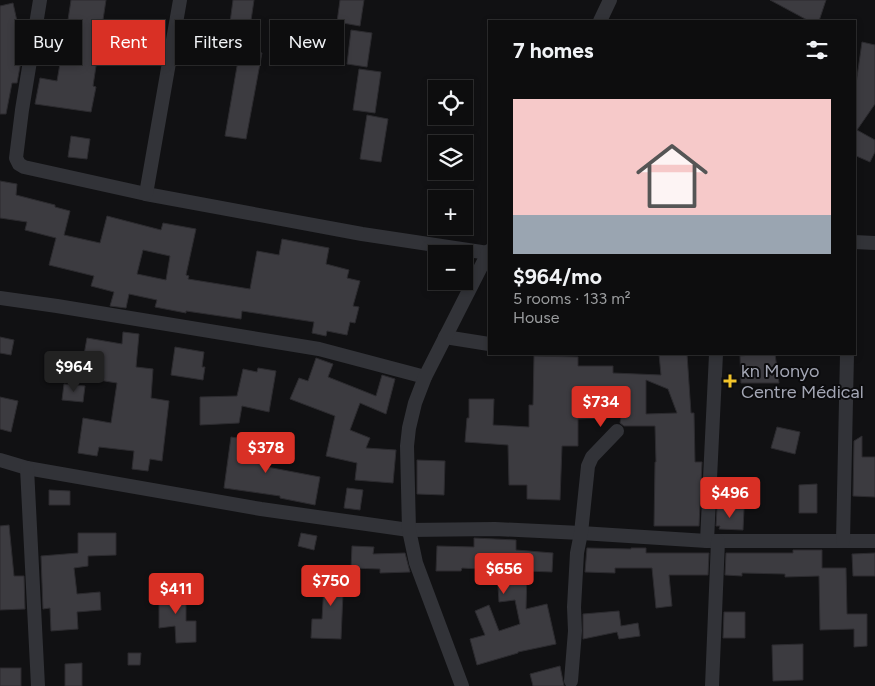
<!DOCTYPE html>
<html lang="en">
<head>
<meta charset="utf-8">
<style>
	body { margin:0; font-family:Figtree,sans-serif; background:#1b1b1c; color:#f1f3f6; height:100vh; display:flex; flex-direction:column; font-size:19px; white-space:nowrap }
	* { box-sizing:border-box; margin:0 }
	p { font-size:16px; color:#9a9c9e }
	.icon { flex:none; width:28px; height:28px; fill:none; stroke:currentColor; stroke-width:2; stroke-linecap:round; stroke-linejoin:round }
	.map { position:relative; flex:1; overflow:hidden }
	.drawer { position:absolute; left:488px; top:20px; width:368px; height:335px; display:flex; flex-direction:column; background:#0d0d0e; border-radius:0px; box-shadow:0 2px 8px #0003,0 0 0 1px #2d2d2e }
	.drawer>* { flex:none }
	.hud { position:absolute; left:15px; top:20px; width:398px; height:45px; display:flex; gap:10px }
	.tools { position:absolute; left:428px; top:80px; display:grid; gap:10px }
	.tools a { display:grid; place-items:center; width:45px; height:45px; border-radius:0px; background:#0d0d0e; box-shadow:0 2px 8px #0003,0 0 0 1px #2d2d2e; font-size:25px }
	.price { position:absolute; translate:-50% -42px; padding:0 11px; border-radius:5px; background:#d93025; color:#fff; font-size:16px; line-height:32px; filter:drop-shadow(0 1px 2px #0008) }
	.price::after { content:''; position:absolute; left:50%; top:30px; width:15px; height:11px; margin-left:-8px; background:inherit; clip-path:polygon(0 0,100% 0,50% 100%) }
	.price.selected { background:#222; color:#fff }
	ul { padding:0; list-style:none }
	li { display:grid; align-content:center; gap:10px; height:265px; padding:0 25px }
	li span { display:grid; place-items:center; height:155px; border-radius:0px; color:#555 }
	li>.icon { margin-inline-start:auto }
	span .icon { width:90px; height:90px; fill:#fffc; stroke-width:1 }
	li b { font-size:21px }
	h2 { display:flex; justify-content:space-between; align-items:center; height:60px; padding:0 25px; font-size:21px }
	.pill { padding:0 18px; border-radius:0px; background:#0d0d0e; box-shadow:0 2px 8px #0003,0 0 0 1px #2d2d2e; font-size:18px; line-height:45px }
	.pill.selected { background:#d93025; color:#fff }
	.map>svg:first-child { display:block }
</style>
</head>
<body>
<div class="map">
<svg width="875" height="686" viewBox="0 0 875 686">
	<rect width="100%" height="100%" fill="#111113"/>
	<g fill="#3c3b40" stroke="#2c2b2f" fill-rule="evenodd">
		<path d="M71,0H106L93,86L96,87L91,112L35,104L40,78L57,81L62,52L63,53Z"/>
		<path d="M233,0H254L247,48L227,45Z"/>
		<path d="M340,0H364L360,26L337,22Z"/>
		<path d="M770,0H826L819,21H809Z"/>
		<path d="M13,3L22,44L21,61L17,83H12L6,114H0V6Z"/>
		<path d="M351,30L372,33L367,67L347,64Z"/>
		<path d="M862,42L875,45V104L857,130L875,140V152L870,162L854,155V83L856,84Z"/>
		<path d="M240,49L262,53L246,139L225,136Z"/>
		<path d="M359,69L381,72L375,113L353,110Z"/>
		<path d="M367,115L388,119L381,162L360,159Z"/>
		<path d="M71,136L90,139L87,159L68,157Z"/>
		<path d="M0,181L17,184L16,195L55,205V207L70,211L64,235L100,243L107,216L161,230L163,223L196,229L186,275L189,276L188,279L250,289L257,251L279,255L282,239L329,248L326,264L349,270L347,278L360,281L353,306L359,307L355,323L350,322L347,335L327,331L326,336L312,333L314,322L242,311L241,319L186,311V313L155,307L157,300L129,294L126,308L110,306L114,292L91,286L94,276L49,265L56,238L25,230L27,222L0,218ZM143,250L170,256L166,280L137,274Z"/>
		<path d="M123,332L139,334L136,367L153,369L151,398L169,401L162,461L150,459L148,471L132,469L134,451L99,447L97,456L78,453L83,418L111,423L117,383L80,377L87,338L122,344Z"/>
		<path d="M0,337L14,340L11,355L0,353Z"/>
		<path d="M175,347L204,352L202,367H205L203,380L171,375Z"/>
		<path d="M659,354H687L691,413H694L695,462H702L699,526H654L655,462H656L655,426H624L620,423L621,417L578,419V446H562L560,500L527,499V485H509L508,445L465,442L467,418H469V399H494L493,425L529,427V405H533L534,356L578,357V366H613V373L661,375ZM646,380L668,389L677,413L646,414Z"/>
		<path d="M762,354H775L779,383H741L740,356Z"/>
		<path d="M316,358L333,364L328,377L376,396L382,375L395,379L386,414L360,403L350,430L370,438L366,448L396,450L393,483L355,480L357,463L326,456L335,416L290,399L299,378L308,381Z"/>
		<path d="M258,368L276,371L269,412L242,406L239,423L200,425V397L237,396L243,369L257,372Z"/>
		<path d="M64,384L85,386L83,402L62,400Z"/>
		<path d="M0,397L18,401L11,432L0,429Z"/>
		<path d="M777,427L800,432L795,454L771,448Z"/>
		<path d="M862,436V457H875V497L853,496L854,441Z"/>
		<path d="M231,437L264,442L262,451L269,453L267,467L320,477L315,505L280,498V496L224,488Z"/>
		<path d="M417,460L445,461L444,495L417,494Z"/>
		<path d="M817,484V513H799V485Z"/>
		<path d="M347,488L363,490L360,510L344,508Z"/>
		<path d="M49,490L70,491V505H49Z"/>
		<path d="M717,508L744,509L743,530L719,529L720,526H716Z"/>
		<path d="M9,525L14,576H24L25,609L0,610V526Z"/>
		<path d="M78,533H116V555L88,556V566L74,568L77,594L100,592L101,610L77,612L78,629L51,631L50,608L43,609L41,556L78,553Z"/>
		<path d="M301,533L317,536L314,550L298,546Z"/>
		<path d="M474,538L516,540V550L553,553L552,572L527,571L526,609L547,604L556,644L518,652V653L477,665L470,639L485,635L475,611L489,605L499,631L520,624L515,600L499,602L497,570L462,568L461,571H436L437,546L474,547Z"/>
		<path d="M352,546L374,547L373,554L405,553L410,572L380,573V569L351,568Z"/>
		<path d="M587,548L631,549V548H646V553H709L708,575H669L672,606L656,608L652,568H615V573L585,572Z"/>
		<path d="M793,550H822V568H846L847,614H867V646L854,647V629L820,630L819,576L785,577V574L742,573V576L725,575L726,553H793Z"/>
		<path d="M875,553V576H853L852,554Z"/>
		<path d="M325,569L344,570L341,639L311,638L312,619H322Z"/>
		<path d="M159,590H186V621H196V642L176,643L175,626L159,628Z"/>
		<path d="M619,611L621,626L638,623L640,636L619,639L617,632L583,639V614Z"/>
		<path d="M724,612H745V638H723Z"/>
		<path d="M803,644V680L773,681L772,645Z"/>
		<path d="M128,653H141L140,665H128Z"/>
		<path d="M82,663V686H65V664Z"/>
		<path d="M560,666L564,686H533L530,674Z"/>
		<rect x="0" y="668" width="21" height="18"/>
	</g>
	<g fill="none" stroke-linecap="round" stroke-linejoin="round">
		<g stroke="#323338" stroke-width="14">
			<path d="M40,0L22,110L16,158L19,164L24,167L146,194L362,234L488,253"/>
			<path d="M600,21L610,0"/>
			<path d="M146,194L180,0"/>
			<path d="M854,242L875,243"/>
			<path d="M0,298L57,306L319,349L425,377"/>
			<path d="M445,337L489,344"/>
			<path d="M0,460L27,468L261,509L409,530L495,529L581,533L707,541H875"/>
			<path d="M27,468L38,686"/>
			<path d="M707,541L716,354"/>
			<path d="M843,541L847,354"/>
			<path d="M571,681L575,631L574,607L577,553L581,533L588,466L592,457L617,431"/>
			<path d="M462,686L416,563L409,530L407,446L409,428L415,403L425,377L489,251"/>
			<path d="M712,686L718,541"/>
		</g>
	</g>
	<path fill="#f2c42a" stroke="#0c0c0e" stroke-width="2" d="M727.5 373.5h5v5h5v5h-5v5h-5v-5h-5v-5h5z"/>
	<g text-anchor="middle" stroke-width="4" stroke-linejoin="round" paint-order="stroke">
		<g font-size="18" fill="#a3a6b4" stroke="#0c0c0e" text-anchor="start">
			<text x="741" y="377">kn Monyo<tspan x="741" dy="21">Centre Médical</tspan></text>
		</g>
	</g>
</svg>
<div class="tools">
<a><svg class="icon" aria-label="locate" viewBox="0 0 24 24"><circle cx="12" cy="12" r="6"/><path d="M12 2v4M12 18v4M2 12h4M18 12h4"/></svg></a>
<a><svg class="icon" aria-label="layers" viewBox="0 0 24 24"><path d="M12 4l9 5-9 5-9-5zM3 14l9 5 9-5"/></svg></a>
<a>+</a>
<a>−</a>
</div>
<b class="price selected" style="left:74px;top:393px">$964</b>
<b class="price" style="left:601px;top:428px">$734</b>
<b class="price" style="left:266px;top:474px">$378</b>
<b class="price" style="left:730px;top:519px">$496</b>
<b class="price" style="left:504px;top:595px">$656</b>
<b class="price" style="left:331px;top:607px">$750</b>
<b class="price" style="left:176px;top:615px">$411</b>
<div class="hud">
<a class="pill">Buy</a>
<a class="pill selected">Rent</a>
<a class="pill">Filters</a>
<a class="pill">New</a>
</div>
<section class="drawer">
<h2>7 homes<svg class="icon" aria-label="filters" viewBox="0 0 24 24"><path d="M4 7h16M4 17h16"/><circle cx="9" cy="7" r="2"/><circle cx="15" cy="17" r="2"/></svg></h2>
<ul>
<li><span style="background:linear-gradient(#f6c9c9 75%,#9aa5b1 0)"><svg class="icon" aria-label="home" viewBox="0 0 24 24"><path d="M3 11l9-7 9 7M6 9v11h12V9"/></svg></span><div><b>$964/mo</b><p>5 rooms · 133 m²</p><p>House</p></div></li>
</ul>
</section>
</div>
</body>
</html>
